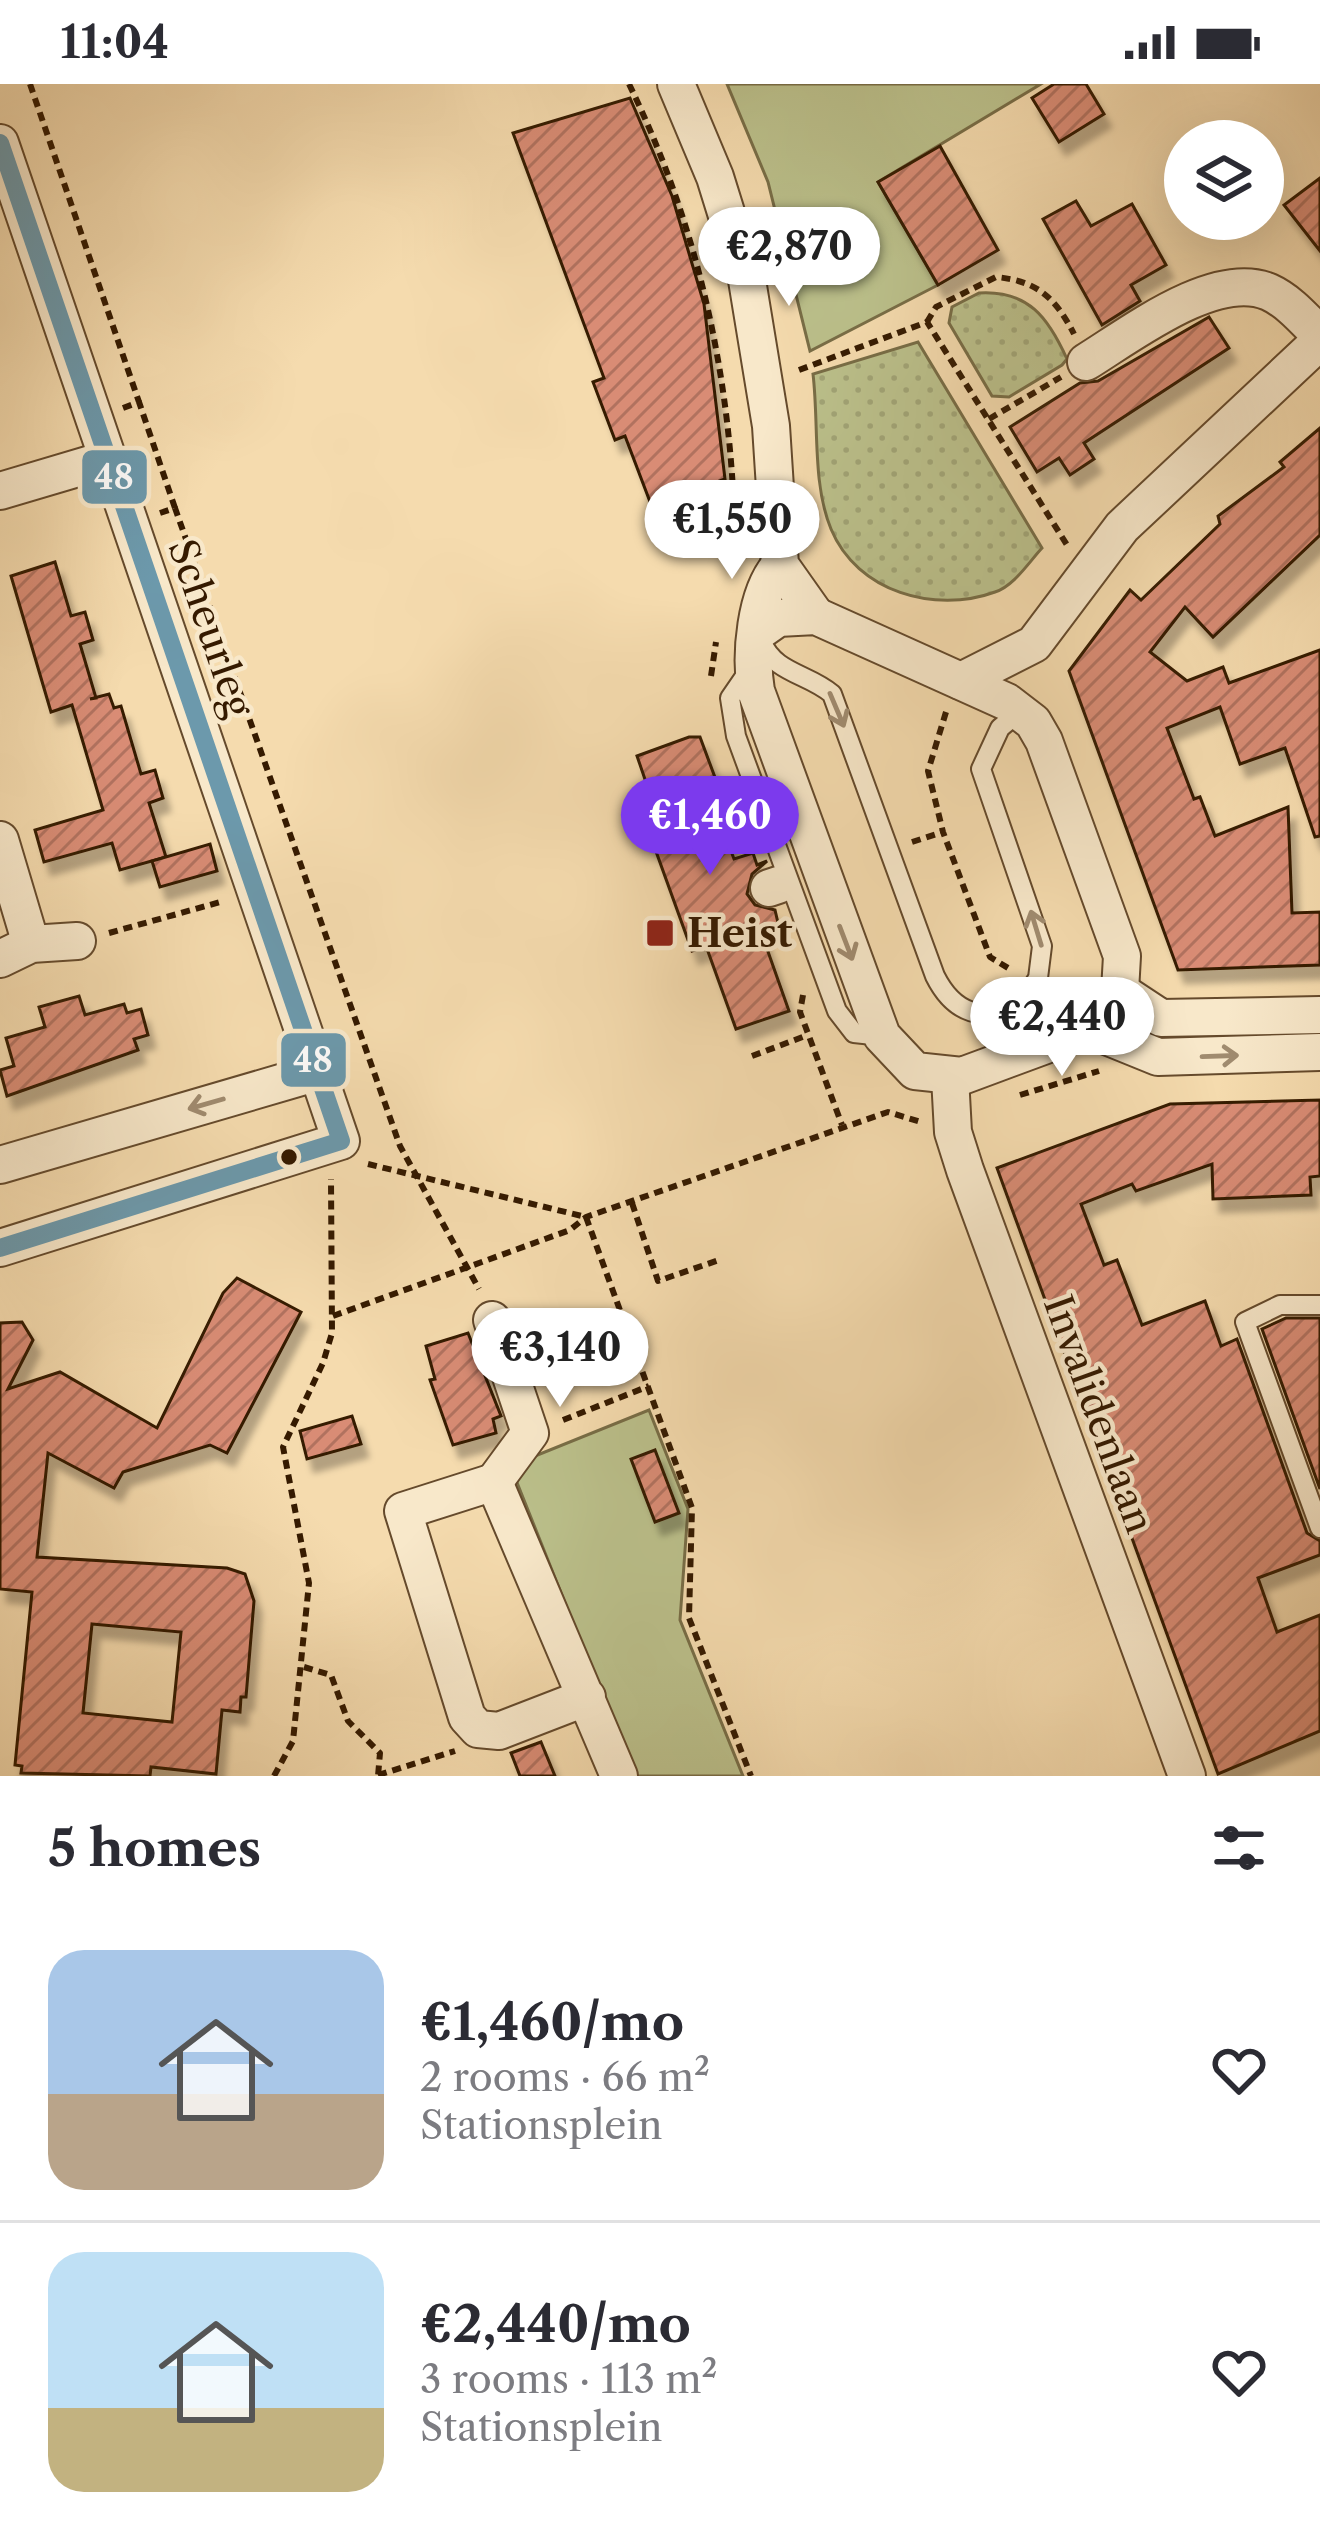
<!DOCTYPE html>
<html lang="en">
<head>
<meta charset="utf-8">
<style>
	body { margin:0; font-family:"Libre Caslon Text",serif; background:#f7f7f7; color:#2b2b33; height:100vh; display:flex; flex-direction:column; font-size:45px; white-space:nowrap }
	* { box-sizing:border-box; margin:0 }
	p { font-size:39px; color:#7c7c81 }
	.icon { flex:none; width:66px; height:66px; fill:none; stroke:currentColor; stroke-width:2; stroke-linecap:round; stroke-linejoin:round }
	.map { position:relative; height:1692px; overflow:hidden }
	.side { display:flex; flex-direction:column; background:#fff; flex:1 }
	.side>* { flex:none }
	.buttons { position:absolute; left:1164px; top:36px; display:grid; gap:24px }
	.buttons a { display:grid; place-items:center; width:120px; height:120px; border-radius:50%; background:#fff; box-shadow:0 12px 48px #0002; font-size:60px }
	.price { position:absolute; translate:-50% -102px; padding:0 27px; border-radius:42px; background:#fff; color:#222; font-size:39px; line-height:78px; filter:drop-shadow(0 3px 6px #0008) }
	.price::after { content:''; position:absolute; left:50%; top:72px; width:36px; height:27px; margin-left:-18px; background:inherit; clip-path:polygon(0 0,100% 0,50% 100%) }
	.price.current { background:#7c3aed; color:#fff }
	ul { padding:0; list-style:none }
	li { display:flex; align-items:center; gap:36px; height:300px; padding:0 48px }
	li+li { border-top:3px solid #e1e1e2 }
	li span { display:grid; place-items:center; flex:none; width:336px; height:240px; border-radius:36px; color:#555 }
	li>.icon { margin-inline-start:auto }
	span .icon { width:144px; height:144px; fill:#fffc; stroke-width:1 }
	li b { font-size:51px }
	h2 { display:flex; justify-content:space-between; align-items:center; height:144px; padding:0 48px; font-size:51px }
	.status { display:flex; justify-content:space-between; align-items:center; height:84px; padding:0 60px; background:#fff; direction:ltr }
	.status svg { height:33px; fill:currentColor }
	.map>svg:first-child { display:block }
</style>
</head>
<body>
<div class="status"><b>11:04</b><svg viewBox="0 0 49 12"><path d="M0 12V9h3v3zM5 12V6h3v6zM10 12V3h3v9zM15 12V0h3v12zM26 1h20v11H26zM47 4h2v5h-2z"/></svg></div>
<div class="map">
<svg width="1320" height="1692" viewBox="0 0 1320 1692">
	<defs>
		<pattern id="grass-dots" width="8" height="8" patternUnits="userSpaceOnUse" patternTransform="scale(3)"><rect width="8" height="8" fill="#bbc08b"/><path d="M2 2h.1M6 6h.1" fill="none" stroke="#a1a476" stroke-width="1.8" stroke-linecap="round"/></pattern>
		<pattern id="building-hatch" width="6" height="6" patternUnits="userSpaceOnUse" patternTransform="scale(3)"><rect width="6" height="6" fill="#d98c75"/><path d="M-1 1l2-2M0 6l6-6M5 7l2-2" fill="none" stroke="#b1725e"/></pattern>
		<filter id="shadow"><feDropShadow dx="7" dy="13" stdDeviation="3" flood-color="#0004"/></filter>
	</defs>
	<rect width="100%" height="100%" fill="#f5dbae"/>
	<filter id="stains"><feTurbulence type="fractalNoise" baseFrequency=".00167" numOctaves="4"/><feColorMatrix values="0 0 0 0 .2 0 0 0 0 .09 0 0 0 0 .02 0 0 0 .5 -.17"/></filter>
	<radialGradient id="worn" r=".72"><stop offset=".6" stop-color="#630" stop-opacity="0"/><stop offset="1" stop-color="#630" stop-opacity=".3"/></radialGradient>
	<g fill="url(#grass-dots)" stroke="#786d46" stroke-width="3">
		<path d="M979,209C1028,206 1048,233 1067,275L1062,281L1009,313L992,312L949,239L952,223Z"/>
		<path d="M918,258L1042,464C1029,478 1014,502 995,508C935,530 857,508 831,445C812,399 819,340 813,290Z"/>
	</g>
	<g fill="#bbc08b" stroke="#786d46" stroke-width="3">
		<path d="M727,0H1041L878,98L938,201L810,267L768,98Z"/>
		<path d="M649,1326L688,1425L680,1536L743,1692H634L514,1391L525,1376Z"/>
	</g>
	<g fill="url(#building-hatch)" stroke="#351a00" stroke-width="3" fill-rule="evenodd" filter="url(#shadow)">
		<path d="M1054,0H1086L1104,30L1059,58L1032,14Z"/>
		<path d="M630,14L672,112L704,220L725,395L652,423L625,352L615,356L593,298L604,294L513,49Z"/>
		<path d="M940,62L998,166L938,201L878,98Z"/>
		<path d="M1320,94V167L1284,121Z"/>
		<path d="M1076,117L1091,142L1132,120L1166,181L1131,201L1140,217L1102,241L1043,135Z"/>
		<path d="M1209,233L1229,264L1084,359L1094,375L1070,391L1059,374L1037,388L1010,343L1080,299L1098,297Z"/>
		<path d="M1320,344V451L1213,553L1185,523L1150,568L1187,597L1223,583L1229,599L1320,566V752L1315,753L1285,664L1240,680L1220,623L1167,644L1194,715L1200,713L1215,752L1288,723L1292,829L1320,828V881L1178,886L1069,587L1130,506L1141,516L1220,440L1218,432L1284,383L1280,378Z"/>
		<path d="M55,478L71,532L85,528L93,556L80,560L96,614L90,615L109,610L114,624L121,622L141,690L155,686L163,714L149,719L166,773L120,786L112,759L44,778L35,746L103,726L72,621L51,628L11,492Z"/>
		<path d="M689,653H700L723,715L713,719L734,775L753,769L757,781L767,777L752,790L747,810L755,821L775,826L778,839L760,845L789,927L736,945L706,862L692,867L636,712L649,707L637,672Z"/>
		<path d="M210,760L217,787L160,803L152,777Z"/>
		<path d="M79,912L85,931L124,920L127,929L141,925L148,951L134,955L138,966L7,1012L0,986L14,982L6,954L45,943L39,923Z"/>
		<path d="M1320,1016V1092L1310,1093L1311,1111L1213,1115L1212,1080L1136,1107L1132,1100L1081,1120L1104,1181L1117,1176L1142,1241L1205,1217L1221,1262L1237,1255L1307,1449L1320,1457V1471L1258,1494L1277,1548L1320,1531V1647L1218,1690L997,1084L1170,1020Z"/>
		<path d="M237,1194L301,1228L227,1369L210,1361L123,1388L114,1404L48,1369L37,1473L227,1484L245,1490L254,1517L246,1613H241L240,1628L222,1626L216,1690L151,1683L150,1692L21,1689L22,1682L15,1681L32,1508L0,1505V1239L22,1238L33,1256L8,1305L60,1288L157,1344L223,1209ZM92,1540L181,1548L172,1638L83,1629Z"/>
		<path d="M1286,1234H1320V1405L1262,1245Z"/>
		<path d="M468,1249L501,1332L493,1335L496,1349L453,1361L430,1296L435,1295L426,1262Z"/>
		<path d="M352,1332L361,1360L307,1375L300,1347Z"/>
		<path d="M655,1366L679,1429L655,1438L631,1375Z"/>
		<path d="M541,1658L555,1692H520L511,1669Z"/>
	</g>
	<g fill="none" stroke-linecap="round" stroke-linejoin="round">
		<g stroke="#654a2c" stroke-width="22">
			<g id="lane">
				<path d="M762,558C774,589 809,590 832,610L935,892C954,930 984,940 1022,919L1038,894L1042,862L981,685L1000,644L1020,627"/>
				<path d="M752,582L730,614L736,652L837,927L854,949L882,952"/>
				<path d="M1320,1221H1280L1245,1238L1320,1444"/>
			</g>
		</g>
		<g stroke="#654a2c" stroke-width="40">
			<g id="street">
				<path d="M676,0L715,93L747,196L771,342L780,481L816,532"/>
				<path d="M0,59L341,1057L0,1164"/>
				<path d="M1086,278C1130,251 1215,185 1269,208C1289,217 1305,236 1320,251"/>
				<path d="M0,407L108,375"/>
				<path d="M758,548L778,534L816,532L1007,618L1033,638L1044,657L1122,872L1120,907L1089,945L962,992L915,987L882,952L756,607C750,571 755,509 780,481"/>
				<path d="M961,597L1034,560L1122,443L1320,257"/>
				<path d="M0,756L31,860"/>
				<path d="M769,804L778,801"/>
				<path d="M0,875L31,860L77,857"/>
				<path d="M1120,907L1161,934L1320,931"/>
				<path d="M1089,945L1158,973L1320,968"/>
				<path d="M950,993L953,1048L965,1086L1187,1692"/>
				<path d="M0,1081L318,988"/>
				<path d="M492,1236L530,1349L494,1398"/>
				<path d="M587,1613L499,1647L478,1645L467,1633L403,1427L494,1398L619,1692"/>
			</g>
		</g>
		<g stroke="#351a00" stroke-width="6" stroke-dasharray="9 6" stroke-linecap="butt">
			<path d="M30,0L139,318"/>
			<path d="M629,0C703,152 736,315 735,484"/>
			<path d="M927,238L936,223L996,193C1037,197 1055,213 1074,250"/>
			<path d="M799,286L927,238L1067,461"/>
			<path d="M123,324L139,318L175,424"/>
			<path d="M989,335L1061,293"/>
			<path d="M160,429L175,424L400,1062L479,1205"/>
			<path d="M711,592L716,558"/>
			<path d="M946,628L928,687L943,748L990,873L1013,887"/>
			<path d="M912,758L943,748"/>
			<path d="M109,849L224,817"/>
			<path d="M803,911L800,928L842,1041"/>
			<path d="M752,972L808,951"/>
			<path d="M1020,1011L1099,987"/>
			<path d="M368,1080L586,1133"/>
			<path d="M632,1119L658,1197L719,1176"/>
			<path d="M586,1133L692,1424L689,1534L751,1692"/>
			<path d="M333,1232L570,1146L586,1133L888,1028L921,1038"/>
			<path d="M563,1336L649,1302"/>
			<path d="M304,1583L331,1591L348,1637L380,1669L378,1692"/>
			<path d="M378,1691L455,1667"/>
			<path d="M274,1692L293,1657L309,1499L283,1363L323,1279L332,1249L331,1095"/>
		</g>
		<use href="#lane" stroke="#f8e8ca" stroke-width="18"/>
		<use href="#street" stroke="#f8e8ca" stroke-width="36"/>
		<g stroke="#f8e8ca" stroke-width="27">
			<path id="bus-1" d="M0,59L341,1057L0,1164"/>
		</g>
		<use href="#bus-1" stroke="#6c99ac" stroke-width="18"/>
	</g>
	<defs><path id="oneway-shaft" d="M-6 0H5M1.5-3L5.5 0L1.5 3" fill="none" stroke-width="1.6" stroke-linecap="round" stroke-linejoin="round" transform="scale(3)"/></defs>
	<g stroke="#a08b6f">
		<use href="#oneway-shaft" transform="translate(837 626) rotate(67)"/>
		<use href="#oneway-shaft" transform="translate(1036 844) rotate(-107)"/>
		<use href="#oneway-shaft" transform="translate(846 859) rotate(69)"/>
		<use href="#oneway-shaft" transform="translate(1220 972) rotate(-2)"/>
		<use href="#oneway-shaft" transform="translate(206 1020) rotate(164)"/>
	</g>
	<rect fill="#8f2418" stroke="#f8e8ca" stroke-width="4.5" x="645" y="834" width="30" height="30" rx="6"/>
	<circle fill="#351a00" stroke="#f8e8ca" stroke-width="4.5" cx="289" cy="1073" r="10"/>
	<g text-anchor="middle" stroke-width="9" stroke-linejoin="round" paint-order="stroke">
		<g font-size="39" fill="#351a00" stroke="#f8e8ca">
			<text transform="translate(211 544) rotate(71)" y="14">Scheurleg</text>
			<text transform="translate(1099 1330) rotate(70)" y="14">Invalidenlaan</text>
		</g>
		<g font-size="39" font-weight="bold" fill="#351a00" stroke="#f8e8ca" text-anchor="start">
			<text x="687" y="863">Heist</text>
		</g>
	</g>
	<g stroke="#f8e8ca" stroke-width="4.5">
		<rect x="80" y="364" width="69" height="58" rx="12" fill="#6c99ac"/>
		<rect x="279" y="947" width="69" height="58" rx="12" fill="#6c99ac"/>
	</g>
	<g font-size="33" text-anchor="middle" font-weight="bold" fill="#fff">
		<text x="114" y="405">48</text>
		<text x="313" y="988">48</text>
	</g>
	<rect width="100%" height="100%" filter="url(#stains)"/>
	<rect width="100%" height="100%" fill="url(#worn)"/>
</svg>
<div class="buttons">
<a><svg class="icon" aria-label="layers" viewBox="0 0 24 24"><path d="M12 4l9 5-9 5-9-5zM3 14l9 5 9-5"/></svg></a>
</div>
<b class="price" style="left:789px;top:225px">€2,870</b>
<b class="price" style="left:732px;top:498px">€1,550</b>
<b class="price current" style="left:710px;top:794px">€1,460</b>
<b class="price" style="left:1062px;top:995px">€2,440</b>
<b class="price" style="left:560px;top:1326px">€3,140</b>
</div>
<section class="side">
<h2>5 homes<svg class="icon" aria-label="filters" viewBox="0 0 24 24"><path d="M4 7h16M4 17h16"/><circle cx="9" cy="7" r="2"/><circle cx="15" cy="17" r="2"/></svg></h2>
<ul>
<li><span style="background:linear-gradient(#a9c7e8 60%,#b9a48a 0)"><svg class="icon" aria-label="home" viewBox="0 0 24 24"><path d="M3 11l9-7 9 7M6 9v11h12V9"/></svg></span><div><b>€1,460/mo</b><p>2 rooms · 66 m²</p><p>Stationsplein</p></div><svg class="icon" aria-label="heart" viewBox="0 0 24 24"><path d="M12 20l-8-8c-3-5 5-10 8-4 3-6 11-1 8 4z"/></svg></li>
<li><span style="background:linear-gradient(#bfe0f5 65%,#c2b280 0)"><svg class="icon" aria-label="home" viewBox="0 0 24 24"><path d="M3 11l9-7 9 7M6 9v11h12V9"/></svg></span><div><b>€2,440/mo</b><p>3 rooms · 113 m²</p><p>Stationsplein</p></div><svg class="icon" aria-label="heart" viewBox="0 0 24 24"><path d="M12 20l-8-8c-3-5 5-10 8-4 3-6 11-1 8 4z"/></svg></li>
</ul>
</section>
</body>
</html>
